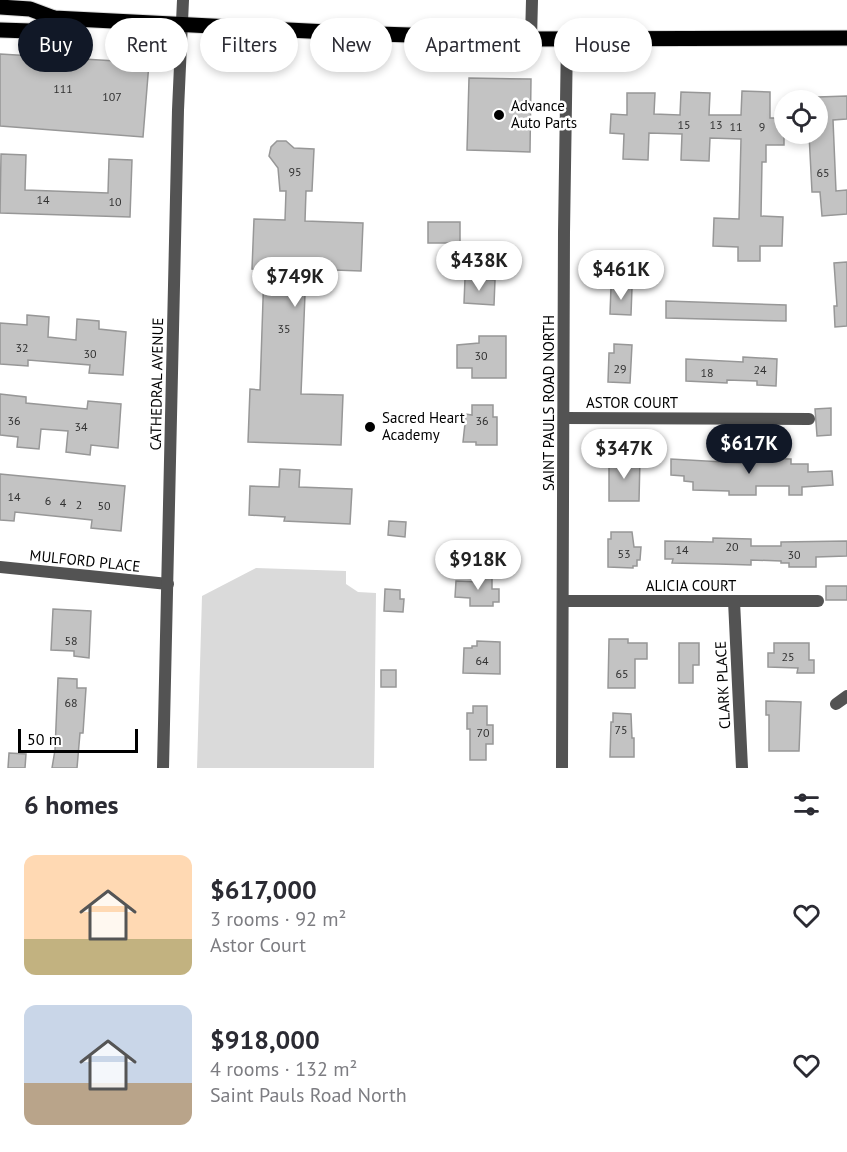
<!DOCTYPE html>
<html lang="en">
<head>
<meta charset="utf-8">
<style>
	body { margin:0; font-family:"PT Sans",sans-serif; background:#f2f2f3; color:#2b2b33; height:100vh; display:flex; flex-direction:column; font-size:22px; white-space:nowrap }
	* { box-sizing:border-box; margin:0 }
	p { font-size:20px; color:#7c7c81 }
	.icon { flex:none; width:33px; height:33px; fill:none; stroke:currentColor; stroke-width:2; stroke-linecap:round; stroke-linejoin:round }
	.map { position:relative; height:768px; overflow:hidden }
	.panel { display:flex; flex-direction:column; background:#fff; flex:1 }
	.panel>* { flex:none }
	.banner { position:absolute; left:18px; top:18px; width:812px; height:54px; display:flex; gap:12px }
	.fabs { position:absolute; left:774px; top:90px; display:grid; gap:12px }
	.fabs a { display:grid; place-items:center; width:54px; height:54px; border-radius:50%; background:#fff; box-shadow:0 3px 9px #0003; font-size:30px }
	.scale { position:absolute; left:18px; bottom:15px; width:120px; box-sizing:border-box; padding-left:6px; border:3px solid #000; border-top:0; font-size:16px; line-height:21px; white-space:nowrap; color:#000; -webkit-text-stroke:4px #fff; paint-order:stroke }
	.price { position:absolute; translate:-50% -51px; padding:0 14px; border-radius:21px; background:#fff; color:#222; font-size:20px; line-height:39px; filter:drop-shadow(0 2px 3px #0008) }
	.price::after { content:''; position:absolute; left:50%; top:36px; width:18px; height:14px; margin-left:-9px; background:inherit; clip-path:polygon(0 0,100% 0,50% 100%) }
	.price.current { background:#111827; color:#fff }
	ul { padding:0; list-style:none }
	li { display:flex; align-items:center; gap:18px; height:150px; padding:0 24px }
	li span { display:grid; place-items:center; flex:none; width:168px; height:120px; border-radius:12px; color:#555 }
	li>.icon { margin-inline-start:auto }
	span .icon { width:72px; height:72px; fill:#fffc; stroke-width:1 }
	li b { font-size:26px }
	h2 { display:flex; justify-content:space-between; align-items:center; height:72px; padding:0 24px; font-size:26px }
	.tag { padding:0 21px; border-radius:27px; background:#fff; box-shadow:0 3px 9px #0003; font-size:21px; line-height:54px }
	.tag.current { background:#111827; color:#fff }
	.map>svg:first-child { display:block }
</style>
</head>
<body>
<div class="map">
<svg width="847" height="768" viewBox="0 0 847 768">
	<rect width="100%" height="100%" fill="#fff"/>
	<path fill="#dadada" d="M256,568L346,571V584L358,592L376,593L374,768H197L202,596Z"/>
	<g fill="#c3c3c3" stroke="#979797" stroke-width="1.5">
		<path d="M0,54L149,63L143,137L0,126Z"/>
		<path d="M469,78L531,79L530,152L467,150Z"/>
		<path d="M742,91L770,92V118H784V145H766V162H762L761,216L783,217L782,246H760V261H738V247L713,246L714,218L739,219L741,139L710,138L709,161L681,160L682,134L649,133L648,160L623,159L624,134L610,133L611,114L627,115V93H655L654,114L680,115L681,92L710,93L709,115H741Z"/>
		<path d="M847,96V119L833,120L836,191L847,190V214L822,216L820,192H812L809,134H818V97Z"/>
		<path d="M277,141H286L294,148L314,149L312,191H306L305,221L363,223L361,271L306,269L301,394L343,395L341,445L248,442L250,389L260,390L264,270L252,269L254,219L285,220L286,191H280L278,168L269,156L271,147Z"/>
		<path d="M1,154L26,155L25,190L108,193L109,159L132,160L130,217L0,213Z"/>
		<rect x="428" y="222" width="32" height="21"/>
		<path d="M847,262V326L835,327L834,306H837L834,263Z"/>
		<path d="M465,278L495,280L494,305L464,303Z"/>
		<path d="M611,287L632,288L631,315L610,314Z"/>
		<path d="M666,301L786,305V321L666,318Z"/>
		<path d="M27,315L49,317L48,337L76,340L77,319L99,321V329L126,332L123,375L89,373L90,365L28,360V366L0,364V323L27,325Z"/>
		<path d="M479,336H506V378H472V368H457V345L479,343Z"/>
		<path d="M614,344L632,345L630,383L608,382L609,353H614Z"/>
		<path d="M743,357L777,359L776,386L757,385V381L727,380V383L686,381V359L743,362Z"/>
		<path d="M0,394L26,397V403L87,409L88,401L121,404L118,448L91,445L90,455L66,452L68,431L41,429L39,449L17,447L18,437L0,435Z"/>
		<path d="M472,405H493V417H497V445H476V442H463L466,414L472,415Z"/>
		<path d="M831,408V435L817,436L815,409Z"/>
		<path d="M741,458L791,459V464H808V472L832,471L833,485L802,487V495H789V486H756V495H729V491L693,490V482L684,481V476L671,475V459L741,463Z"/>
		<path d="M609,459H640L639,501H609Z"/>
		<path d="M280,469L300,470L299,487L352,489L350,524L284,521L285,517L249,515L250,486L279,487Z"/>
		<path d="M0,474L125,486L121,531L91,528L92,520L15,512L14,521L0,520Z"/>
		<path d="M389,521L406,522L405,537L388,535Z"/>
		<path d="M611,532H632L634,547H641L640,560H637V566H633V568L608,567V539H611Z"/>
		<path d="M713,538L751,539V546H781V542L847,541V556L816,557V567H789V563H781V561L751,560V565L718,564L672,563L673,559H665V541L713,542Z"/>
		<path d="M480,574H492V589H499V602H493V606H470V598L455,597L456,581L480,582Z"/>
		<rect x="826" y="586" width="21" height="14"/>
		<path d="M385,589L400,590V599H404L403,612L384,611Z"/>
		<path d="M53,609L91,611L89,658L74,656V651L51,650Z"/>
		<path d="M609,639H628V643H647V659H635V688H608Z"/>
		<path d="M477,641L500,642V674L463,673L464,648H472V646H477Z"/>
		<path d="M679,643H699V665H693V683H679Z"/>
		<path d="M774,643H809V660H814V673H797L798,668L768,667V653H774Z"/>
		<rect x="381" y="670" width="15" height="17"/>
		<path d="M58,678L77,679V688H86L83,733H80L77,768H52L55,750Z"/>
		<path d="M766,701L801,702L799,751H769V715H766Z"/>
		<path d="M473,706H487V725H493V744H486V760H470V729H467V713H473Z"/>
		<path d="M613,713L631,714L632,738H634V757H610L611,722H613Z"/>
		<path d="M9,753L26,754L25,768H8Z"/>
	</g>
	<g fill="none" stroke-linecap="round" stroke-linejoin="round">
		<g stroke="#dbdbdb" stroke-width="17">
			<g id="primary">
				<path d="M0,7L30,9L54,18L348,33L531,39L847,38"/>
				<path d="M0,30L31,31L54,18"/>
			</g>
		</g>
		<g stroke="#535353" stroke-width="12">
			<path d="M531,39L532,0"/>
			<path d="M564,418L809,419"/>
			<path d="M0,567L168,584"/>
			<path d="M563,601H818"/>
			<path d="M734,601L742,768"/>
			<path d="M836,704L847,696"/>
			<path d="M562,768L564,232L567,38"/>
		</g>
		<path stroke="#535353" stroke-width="12" d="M163,768L178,110L183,0"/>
		<use href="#primary" stroke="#000" stroke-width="15"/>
	</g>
	<g fill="#000" stroke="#fff" stroke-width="2">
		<circle cx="499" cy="115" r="6"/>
		<circle cx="370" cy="427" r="6"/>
	</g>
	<g text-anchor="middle" stroke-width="5" stroke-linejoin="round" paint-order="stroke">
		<g font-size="12" fill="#313131">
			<text x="63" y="93">111</text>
			<text x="112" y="101">107</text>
			<text x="684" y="129">15</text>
			<text x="716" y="129">13</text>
			<text x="736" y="131">11</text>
			<text x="762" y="131">9</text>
			<text x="295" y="176">95</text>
			<text x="823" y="177">65</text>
			<text x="43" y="204">14</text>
			<text x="115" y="206">10</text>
			<text x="284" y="333">35</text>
			<text x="22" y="352">32</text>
			<text x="90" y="358">30</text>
			<text x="481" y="360">30</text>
			<text x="620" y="373">29</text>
			<text x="760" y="374">24</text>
			<text x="707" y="377">18</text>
			<text x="14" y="425">36</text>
			<text x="482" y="425">36</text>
			<text x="81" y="431">34</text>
			<text x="14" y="501">14</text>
			<text x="48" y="505">6</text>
			<text x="63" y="507">4</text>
			<text x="79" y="509">2</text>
			<text x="104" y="510">50</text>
			<text x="732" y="551">20</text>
			<text x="682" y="554">14</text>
			<text x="624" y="558">53</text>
			<text x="794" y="559">30</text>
			<text x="71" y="645">58</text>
			<text x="788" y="661">25</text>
			<text x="482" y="665">64</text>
			<text x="622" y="678">65</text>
			<text x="71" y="707">68</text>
			<text x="621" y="734">75</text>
			<text x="483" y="737">70</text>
		</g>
		<g font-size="15" fill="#000" stroke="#fff" text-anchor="start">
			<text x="511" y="111">Advance<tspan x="511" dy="17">Auto Parts</tspan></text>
			<text x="382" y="423">Sacred Heart<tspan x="382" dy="17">Academy</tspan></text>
		</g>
		<g font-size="15" fill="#000" stroke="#fff">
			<text transform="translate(157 384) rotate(-89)" y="5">CATHEDRAL AVENUE</text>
			<text transform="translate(549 403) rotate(-90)" y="5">SAINT PAULS ROAD NORTH</text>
			<text x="632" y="408">ASTOR COURT</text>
			<text transform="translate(85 561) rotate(6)" y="5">MULFORD PLACE</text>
			<text x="691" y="591">ALICIA COURT</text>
			<text transform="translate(723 685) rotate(-93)" y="5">CLARK PLACE</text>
		</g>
	</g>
</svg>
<div class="fabs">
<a><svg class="icon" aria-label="locate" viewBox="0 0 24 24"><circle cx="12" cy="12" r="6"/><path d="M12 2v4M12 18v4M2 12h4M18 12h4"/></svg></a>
</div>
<div class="scale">50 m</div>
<b class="price" style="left:479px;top:292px">$438K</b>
<b class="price" style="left:621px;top:301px">$461K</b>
<b class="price" style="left:295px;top:308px">$749K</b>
<b class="price current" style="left:749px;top:475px">$617K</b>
<b class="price" style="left:624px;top:480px">$347K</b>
<b class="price" style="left:478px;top:591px">$918K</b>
<div class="banner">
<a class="tag current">Buy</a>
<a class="tag">Rent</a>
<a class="tag">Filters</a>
<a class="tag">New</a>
<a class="tag">Apartment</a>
<a class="tag">House</a>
</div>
</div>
<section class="panel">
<h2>6 homes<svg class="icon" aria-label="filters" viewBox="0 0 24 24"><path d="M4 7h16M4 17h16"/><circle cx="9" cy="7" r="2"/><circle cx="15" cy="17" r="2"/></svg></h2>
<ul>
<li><span style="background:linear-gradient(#ffd9b3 70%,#c2b280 0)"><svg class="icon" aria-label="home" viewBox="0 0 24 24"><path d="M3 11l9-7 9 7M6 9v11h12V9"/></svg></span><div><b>$617,000</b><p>3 rooms · 92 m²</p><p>Astor Court</p></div><svg class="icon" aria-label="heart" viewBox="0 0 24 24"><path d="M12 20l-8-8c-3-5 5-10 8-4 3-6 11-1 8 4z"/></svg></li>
<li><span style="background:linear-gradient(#c9d6e8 65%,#b9a48a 0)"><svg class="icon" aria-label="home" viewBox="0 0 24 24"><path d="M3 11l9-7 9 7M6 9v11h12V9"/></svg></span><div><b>$918,000</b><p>4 rooms · 132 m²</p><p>Saint Pauls Road North</p></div><svg class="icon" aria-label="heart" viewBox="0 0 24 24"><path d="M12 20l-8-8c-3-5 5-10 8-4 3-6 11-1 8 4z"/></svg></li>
</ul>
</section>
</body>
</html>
